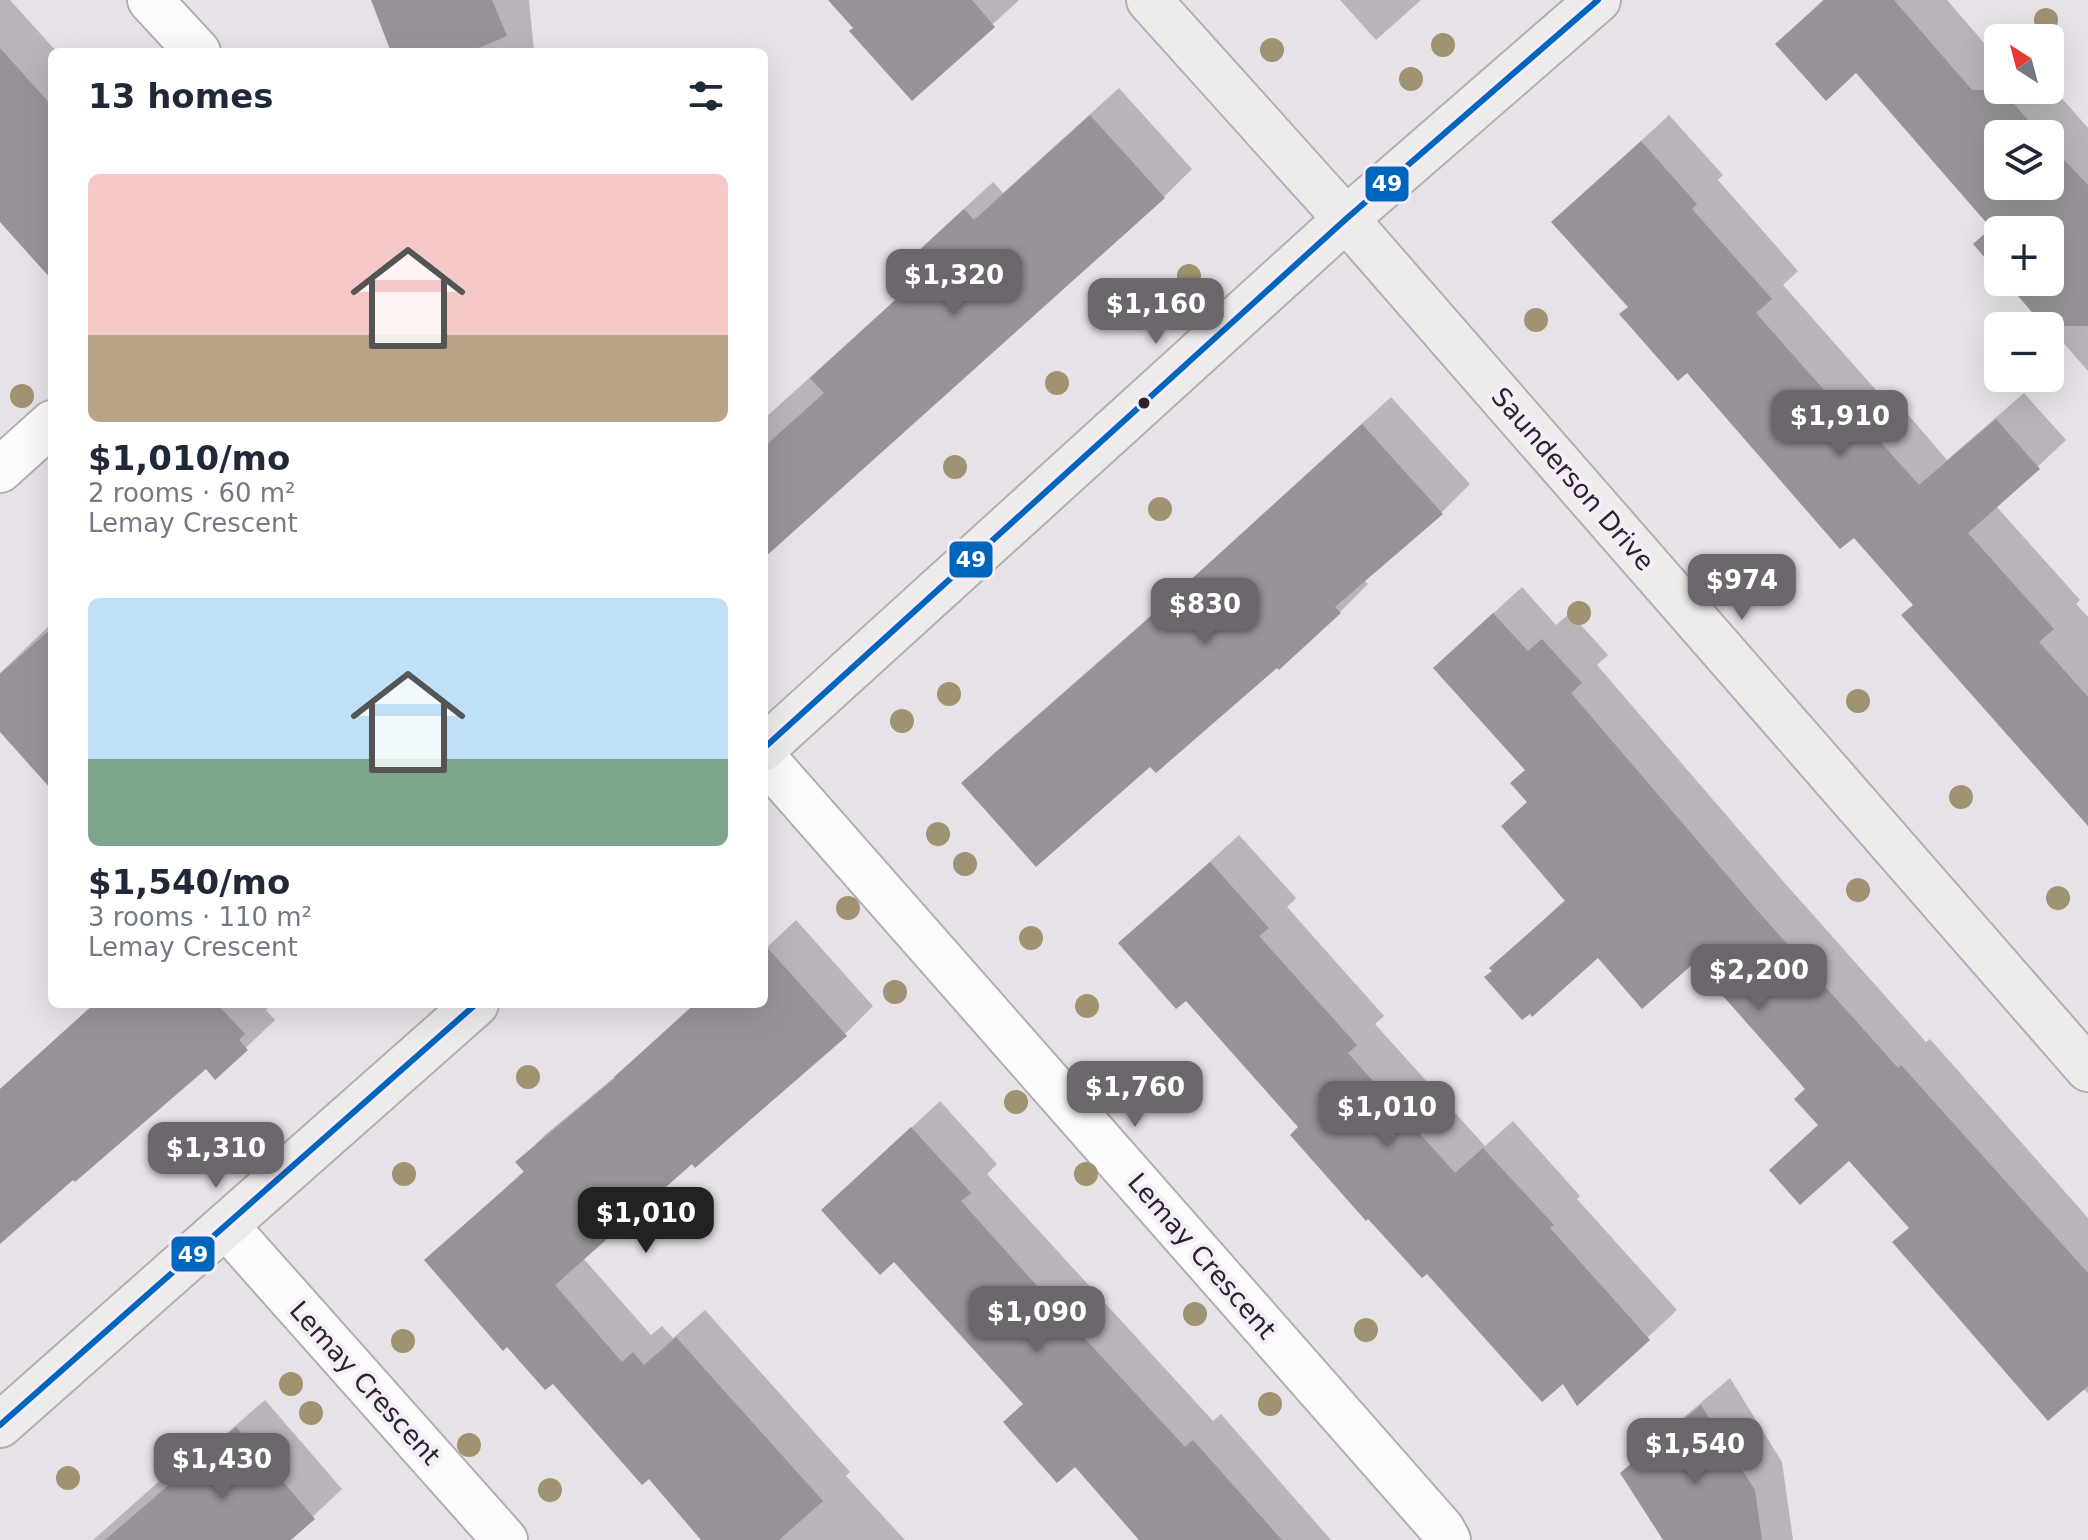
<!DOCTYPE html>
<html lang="en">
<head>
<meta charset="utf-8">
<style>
	body { margin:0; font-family:"DejaVu Sans",sans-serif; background:#f2f2f3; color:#1f2937; height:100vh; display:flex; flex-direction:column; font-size:30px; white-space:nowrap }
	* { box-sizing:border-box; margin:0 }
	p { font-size:26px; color:#747a83 }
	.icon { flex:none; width:44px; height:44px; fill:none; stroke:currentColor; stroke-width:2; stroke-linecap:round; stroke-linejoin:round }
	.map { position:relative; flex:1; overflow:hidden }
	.sheet { position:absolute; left:48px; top:48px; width:720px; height:960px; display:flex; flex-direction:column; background:#fff; border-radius:12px; box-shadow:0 8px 32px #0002 }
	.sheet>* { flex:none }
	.needle { width:52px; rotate:324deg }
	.buttons { position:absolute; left:1984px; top:24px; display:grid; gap:16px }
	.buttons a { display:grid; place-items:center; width:80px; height:80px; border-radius:12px; background:#fff; box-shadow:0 8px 32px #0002; font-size:40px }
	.price { position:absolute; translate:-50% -68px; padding:0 18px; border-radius:16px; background:#6c676c; color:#fff; font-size:26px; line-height:52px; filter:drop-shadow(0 2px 4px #0008) }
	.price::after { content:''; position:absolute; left:50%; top:48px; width:24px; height:18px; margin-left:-12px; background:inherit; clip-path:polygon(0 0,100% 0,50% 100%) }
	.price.current { background:#222; color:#fff }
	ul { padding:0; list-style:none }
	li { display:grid; align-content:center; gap:16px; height:424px; padding:0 40px }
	li span { display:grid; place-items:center; height:248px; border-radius:12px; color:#555 }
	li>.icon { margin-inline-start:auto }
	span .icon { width:144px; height:144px; fill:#fffc; stroke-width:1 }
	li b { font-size:34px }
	h2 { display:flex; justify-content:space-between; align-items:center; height:96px; padding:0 40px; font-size:34px }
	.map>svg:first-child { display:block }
</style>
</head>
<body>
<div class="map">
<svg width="2088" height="1540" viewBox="0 0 2088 1540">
	<rect width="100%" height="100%" fill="#e7e2e8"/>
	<g fill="#0003" fill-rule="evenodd">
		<path d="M0,0H10L57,52H52V261L0,219Z"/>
		<path d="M373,0H529L534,52H394Z"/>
		<path d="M831,0H1019L912,98Z"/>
		<path d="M1340,0H1421L1376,40Z"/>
		<path d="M1823,0H1947L1998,59V90H2050V85L2088,128V371L2010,282H2050V230H1998V269L1993,227L1857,70L1777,44ZM1998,134H2050V186H1998Z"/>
		<path d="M1119,88L1192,169L1164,197L764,555V419L916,281L903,267L931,239L993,182L1003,193Z"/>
		<path d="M1669,115L1723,175L1718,180L1798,271L1783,285L1899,416L1905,411L1947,460L2024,393L2066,440L1996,506L2080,600L2076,604L2088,617V822L1915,604L1854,535L1630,307L1554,222Z"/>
		<path d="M1391,397L1470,484L1442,512L1364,580L1368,584L1340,612L1279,667L1277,665L1150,764L964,783L992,755L1171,598Z"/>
		<path d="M1522,587L1556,625L1570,613L1608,655L1597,665L1783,881L1926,1042L1930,1039L2088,1218V1393L1910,1227L1849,1158L1771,1170L1820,1124L1807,1089L1695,960L1598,956L1494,971L1492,968L1566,899L1529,801L1527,769L1463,641Z"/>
		<path d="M52,623V759L0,729V673Z"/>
		<path d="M1239,835L1296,898L1287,907L1384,1016L1375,1024L1485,1146L1513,1121L1580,1196L1577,1199L1677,1310L1577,1403L1563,1381L1300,1126L1186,999L1121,943Z"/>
		<path d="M796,920L873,1006L845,1034L695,1165L692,1161L583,1258L651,1335L662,1326L673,1338L705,1310L850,1472L846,1476L905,1540H704L649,1476L427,1260L525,1170L518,1162L546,1134L623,1070L694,1004H764V950Z"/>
		<path d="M96,1004H271L266,1010L275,1020L215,1077L206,1067L73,1177L0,1241V1089Z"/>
		<path d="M940,1101L997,1164L987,1174L1213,1421L1221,1414L1331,1540H1137L1140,1537L1025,1403L894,1259L823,1210Z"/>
		<path d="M1730,1378L1782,1462L1793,1540H1665L1622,1473L1651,1445Z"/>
		<path d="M265,1400L342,1489L288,1540H93L182,1461L187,1468Z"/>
	</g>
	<g fill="#979398">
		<path d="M371,0H492L507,36L469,52H391Z"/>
		<path d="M828,0H972L995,27L912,101L849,31L853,28Z"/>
		<path d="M1824,0H1894L1972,90H2002L2040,134H1998V186H2050V145L2088,185V326H2044L2006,282H2050V230H1998V273L1973,244L1991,228L1856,73L1826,101L1775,44Z"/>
		<path d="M0,48L52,106V280L0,222Z"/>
		<path d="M1090,115L1165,198L764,558V447L824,393L810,378L915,282L901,267L964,209L974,220Z"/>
		<path d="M1641,141L1697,204L1692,209L1772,299L1756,313L1870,442L1876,437L1919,485L1996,419L2040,469L1968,533L2054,629L2039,642L2088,697V826L1901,615L1913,605L1854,538L1840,549L1687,373L1678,381L1619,314L1628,307L1551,222Z"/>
		<path d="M1362,424L1443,514L1335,607L1341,613L1279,670L1277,668L1156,773L1150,767L1036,867L961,783L1140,626Z"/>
		<path d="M1493,613L1528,651L1542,639L1582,683L1571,693L1756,909L1898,1068L1901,1065L2088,1273V1386L2048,1421L1892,1242L1909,1228L1849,1161L1800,1205L1769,1170L1818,1125L1794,1099L1805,1089L1694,963L1642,1009L1598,958L1532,1017L1530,1014L1522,1020L1484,977L1492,971L1489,968L1565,901L1501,826L1527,802L1510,783L1525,770L1433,668Z"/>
		<path d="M52,628V790L0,732V674Z"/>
		<path d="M1210,862L1269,928L1259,936L1357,1045L1348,1053L1455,1173L1483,1148L1554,1225L1550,1228L1650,1340L1577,1406L1563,1384L1542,1402L1427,1274L1422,1278L1368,1219L1366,1221L1290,1135L1298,1127L1186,1001L1176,1009L1118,943Z"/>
		<path d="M764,944L847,1036L695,1168L692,1164L555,1285L622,1362L633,1352L644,1365L676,1337L823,1501L779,1540H701L649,1479L642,1485L553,1384L545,1390L507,1347L503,1351L424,1260L524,1172L515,1162L615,1078L614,1077L695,1004H764Z"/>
		<path d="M94,1004H217L245,1034L239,1040L248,1050L215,1080L206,1069L75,1182L73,1180L0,1244V1089Z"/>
		<path d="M911,1127L971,1193L961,1201L1063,1315L1185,1447L1193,1440L1282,1540H1139L1075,1467L1057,1483L1003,1422L1023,1404L894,1262L880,1275L821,1210Z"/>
		<path d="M1701,1405L1755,1490L1762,1540H1663L1620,1473Z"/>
		<path d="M236,1427L315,1519L291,1540H105Z"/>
	</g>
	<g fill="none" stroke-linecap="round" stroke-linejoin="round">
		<g stroke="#b2aeb3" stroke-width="48">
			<g id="street">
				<path d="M150,0L198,52"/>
				<path d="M0,470L52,423"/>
				<path d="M764,758L1442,1529L1448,1540"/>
				<path d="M226,1226L505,1540"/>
			</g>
		</g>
		<g stroke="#b2aeb3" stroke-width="48">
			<g id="secondary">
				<path d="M1149,0L1346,219L2088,1069"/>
				<path d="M764,748L1346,219L1598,0"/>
				<path d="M0,1425L476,1004"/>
			</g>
		</g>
		<use href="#street" stroke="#fbfbfc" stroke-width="44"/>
		<use href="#secondary" stroke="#eeeceb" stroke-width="44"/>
		<g stroke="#f7ecf9" stroke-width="12">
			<g id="bus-1">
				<path d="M764,748L1346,219L1598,0"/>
				<path d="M0,1425L476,1004"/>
			</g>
		</g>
		<use href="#bus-1" stroke="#0065bd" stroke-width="6"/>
	</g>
	<g fill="#a19371">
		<circle cx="2046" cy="20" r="12"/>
		<circle cx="1443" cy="45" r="12"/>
		<circle cx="1272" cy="50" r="12"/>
		<circle cx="1411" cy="79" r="12"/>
		<circle cx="1189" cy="276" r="12"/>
		<circle cx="1157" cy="292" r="12"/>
		<circle cx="1536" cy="320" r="12"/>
		<circle cx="1057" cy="383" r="12"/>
		<circle cx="22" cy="396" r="12"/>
		<circle cx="955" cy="467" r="12"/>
		<circle cx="1160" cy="509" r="12"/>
		<circle cx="1579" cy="613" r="12"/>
		<circle cx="949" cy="694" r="12"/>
		<circle cx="1858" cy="701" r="12"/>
		<circle cx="902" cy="721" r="12"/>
		<circle cx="1961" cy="797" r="12"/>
		<circle cx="938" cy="834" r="12"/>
		<circle cx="965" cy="864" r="12"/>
		<circle cx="1858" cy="890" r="12"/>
		<circle cx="2058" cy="898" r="12"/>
		<circle cx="848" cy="908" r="12"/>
		<circle cx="1031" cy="938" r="12"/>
		<circle cx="895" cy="992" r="12"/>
		<circle cx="1087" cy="1006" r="12"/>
		<circle cx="528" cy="1077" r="12"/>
		<circle cx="1016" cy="1102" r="12"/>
		<circle cx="404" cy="1174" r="12"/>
		<circle cx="1086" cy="1174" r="12"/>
		<circle cx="1195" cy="1314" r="12"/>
		<circle cx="1366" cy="1330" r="12"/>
		<circle cx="403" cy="1341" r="12"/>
		<circle cx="291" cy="1384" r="12"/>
		<circle cx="1270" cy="1404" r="12"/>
		<circle cx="311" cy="1413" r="12"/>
		<circle cx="469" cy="1445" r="12"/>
		<circle cx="68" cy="1478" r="12"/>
		<circle cx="550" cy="1490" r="12"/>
	</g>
	<circle fill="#292529" stroke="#f7ecf9" stroke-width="3" cx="1144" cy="403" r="7"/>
	<g text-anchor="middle" stroke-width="8" stroke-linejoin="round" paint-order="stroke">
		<g font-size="26" fill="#292529" stroke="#f7ecf9">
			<text transform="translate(1573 479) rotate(49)" y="9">Saunderson Drive</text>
			<text transform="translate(1202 1256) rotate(49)" y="9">Lemay Crescent</text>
			<text transform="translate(365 1383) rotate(48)" y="9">Lemay Crescent</text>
		</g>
	</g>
	<g stroke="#f7ecf9" stroke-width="3">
		<rect x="1364" y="165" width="46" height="38" rx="8" fill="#0065bd"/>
		<rect x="948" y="540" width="46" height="39" rx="8" fill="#0065bd"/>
		<rect x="170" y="1235" width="46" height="38" rx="8" fill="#0065bd"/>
	</g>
	<g font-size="22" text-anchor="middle" font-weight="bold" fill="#fff">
		<text x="1387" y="191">49</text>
		<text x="971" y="567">49</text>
		<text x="193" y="1262">49</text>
	</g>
</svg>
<div class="buttons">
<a><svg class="needle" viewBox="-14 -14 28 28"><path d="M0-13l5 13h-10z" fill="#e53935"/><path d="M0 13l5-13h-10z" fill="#747a83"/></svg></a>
<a><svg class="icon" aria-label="layers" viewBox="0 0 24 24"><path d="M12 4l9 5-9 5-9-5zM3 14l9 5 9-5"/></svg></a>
<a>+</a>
<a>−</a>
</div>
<b class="price" style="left:954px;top:317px">$1,320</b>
<b class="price" style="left:1156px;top:346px">$1,160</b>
<b class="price" style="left:1840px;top:458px">$1,910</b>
<b class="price" style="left:1742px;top:622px">$974</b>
<b class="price" style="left:1205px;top:646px">$830</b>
<b class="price" style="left:1759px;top:1012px">$2,200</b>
<b class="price" style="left:1135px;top:1129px">$1,760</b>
<b class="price" style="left:1387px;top:1149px">$1,010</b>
<b class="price" style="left:216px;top:1190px">$1,310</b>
<b class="price current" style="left:646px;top:1255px">$1,010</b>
<b class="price" style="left:1037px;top:1354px">$1,090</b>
<b class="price" style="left:1695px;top:1486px">$1,540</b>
<b class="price" style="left:222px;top:1501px">$1,430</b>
<section class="sheet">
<h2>13 homes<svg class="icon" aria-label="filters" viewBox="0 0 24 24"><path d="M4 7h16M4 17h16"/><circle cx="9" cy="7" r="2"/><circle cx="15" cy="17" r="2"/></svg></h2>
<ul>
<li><span style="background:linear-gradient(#f6c9c9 65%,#b9a48a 0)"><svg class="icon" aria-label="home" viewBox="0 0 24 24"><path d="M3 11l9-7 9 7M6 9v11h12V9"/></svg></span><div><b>$1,010/mo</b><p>2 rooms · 60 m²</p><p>Lemay Crescent</p></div></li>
<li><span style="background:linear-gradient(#bfe0f5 65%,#7fa58c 0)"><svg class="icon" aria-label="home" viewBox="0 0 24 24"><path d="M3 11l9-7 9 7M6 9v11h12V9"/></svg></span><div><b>$1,540/mo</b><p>3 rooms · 110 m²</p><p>Lemay Crescent</p></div></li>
</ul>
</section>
</div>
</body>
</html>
